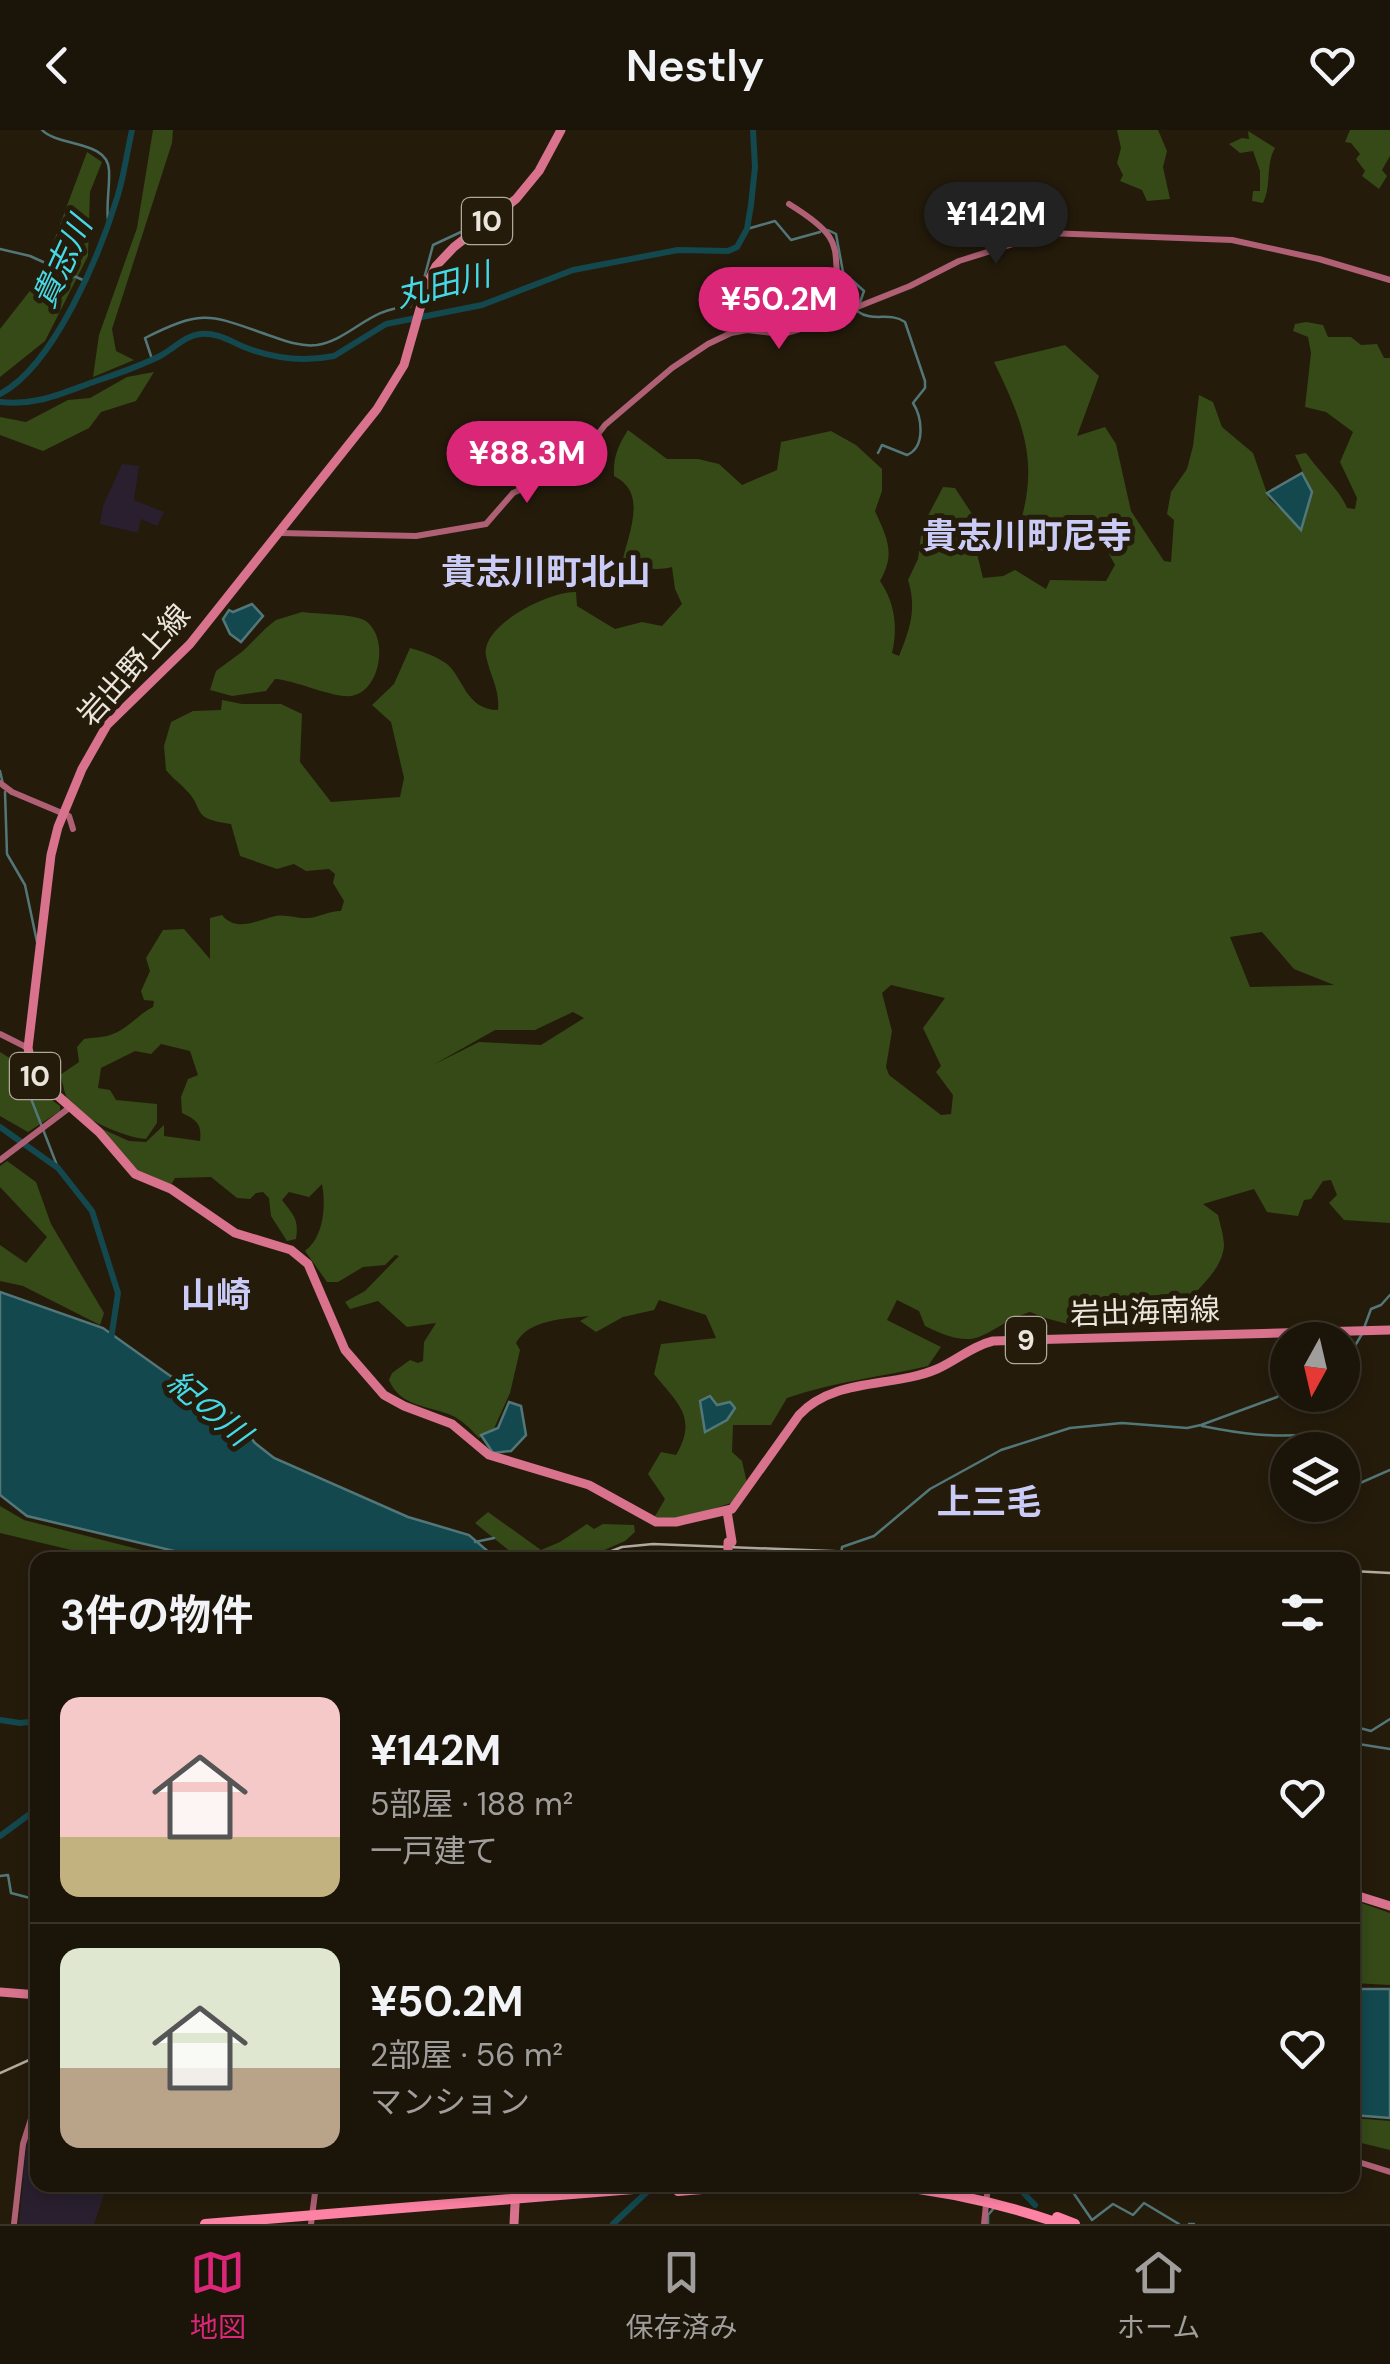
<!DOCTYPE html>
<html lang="ja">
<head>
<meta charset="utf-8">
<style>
	body { margin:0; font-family:"DM Sans","Noto Sans JP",sans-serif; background:#282116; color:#f1f3f6; height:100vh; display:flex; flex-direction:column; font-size:38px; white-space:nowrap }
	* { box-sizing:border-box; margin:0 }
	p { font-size:32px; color:#a09e9c }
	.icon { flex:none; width:55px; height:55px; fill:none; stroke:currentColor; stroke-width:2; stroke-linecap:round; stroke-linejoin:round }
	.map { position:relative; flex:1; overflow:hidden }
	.panel { position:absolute; left:30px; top:1422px; width:1330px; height:640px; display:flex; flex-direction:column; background:#1b1408; border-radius:20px; box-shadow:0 5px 15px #0003,0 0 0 2px #393329 }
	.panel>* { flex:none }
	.needle { width:65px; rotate:188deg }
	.tools { position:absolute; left:1270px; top:1192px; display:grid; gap:20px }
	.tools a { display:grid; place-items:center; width:90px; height:90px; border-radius:50%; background:#1b1408; box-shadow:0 5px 15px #0003,0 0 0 2px #393329; font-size:50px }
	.price { position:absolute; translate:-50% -85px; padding:0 22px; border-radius:35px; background:#db2777; color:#fff; font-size:32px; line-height:65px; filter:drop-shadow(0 2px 5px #0008) }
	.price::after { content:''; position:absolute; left:50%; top:60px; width:30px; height:22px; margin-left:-15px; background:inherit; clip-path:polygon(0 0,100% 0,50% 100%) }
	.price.current { background:#222; color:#fff }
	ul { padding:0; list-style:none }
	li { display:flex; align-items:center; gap:30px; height:250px; padding:0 30px }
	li+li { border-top:2px solid #393329 }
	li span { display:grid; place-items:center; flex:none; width:280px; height:200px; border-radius:20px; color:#555 }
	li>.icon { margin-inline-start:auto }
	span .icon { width:120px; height:120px; fill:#fffc; stroke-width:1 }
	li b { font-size:42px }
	h2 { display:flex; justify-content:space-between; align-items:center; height:120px; padding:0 30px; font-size:42px }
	header { display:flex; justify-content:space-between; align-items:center; height:130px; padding:0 30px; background:#1b1408; font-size:45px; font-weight:600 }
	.dock { display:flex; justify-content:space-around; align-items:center; height:140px; border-top:2px solid #393329; background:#1b1408; font-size:28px; color:#a09e9c }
	.dock a { display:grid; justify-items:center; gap:5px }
	.dock .current { color:#db2777 }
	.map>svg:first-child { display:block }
</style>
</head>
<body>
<header><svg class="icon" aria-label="back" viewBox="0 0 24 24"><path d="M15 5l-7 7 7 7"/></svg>Nestly<svg class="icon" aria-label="heart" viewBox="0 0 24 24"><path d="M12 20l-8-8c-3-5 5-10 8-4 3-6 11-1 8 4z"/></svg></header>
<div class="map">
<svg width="1390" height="2094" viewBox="0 0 1390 2094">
	<rect width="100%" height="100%" fill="#241b0b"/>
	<g fill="#291f2e">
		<path d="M122,334L139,336L134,370L164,382L157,396L141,389L138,403L100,394L103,376Z"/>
		<path d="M37,1973L38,2055H137L132,2059L104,2064L94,2094H19L27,2008Z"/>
	</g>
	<g fill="#354a17" fill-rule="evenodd">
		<path d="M153,0H173L172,13L112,199L116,221L134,230L93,247L99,205L137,98Z"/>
		<path d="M1117,0H1158L1167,21L1163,37L1170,69L1147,71L1142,60L1120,51L1123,45L1117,33L1121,18Z"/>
		<path d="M1350,0H1390V26L1382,40L1387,46L1379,59L1362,46L1365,41L1356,29L1360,24L1351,13L1345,12Z"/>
		<path d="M1248,1L1275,18C1265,35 1272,55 1263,73L1252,71L1253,61H1260V41L1253,21L1240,23L1229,14L1242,8L1249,9Z"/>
		<path d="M87,22L102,32L90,62L88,126L45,211L0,247V199L40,148Z"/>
		<path d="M1306,192L1323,195L1328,207H1351L1361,215L1377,214L1384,228H1390V1093L1344,1090L1329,1073L1337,1065L1331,1050L1323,1051L1311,1069L1304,1070L1298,1086L1267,1082L1254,1059L1203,1074L1218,1085C1220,1094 1224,1106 1224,1116C1222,1135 1209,1148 1197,1161C1152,1207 1085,1205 1030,1182C980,1199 983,1225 925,1196L919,1181L897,1170L887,1190L941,1217L928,1236C880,1247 833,1252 787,1268L771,1295H733L732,1322L742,1331L747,1353L734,1372L682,1389L654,1388L665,1369L648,1344L661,1322L676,1325C698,1287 678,1274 654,1244L661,1214L716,1208L706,1185L659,1170L654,1180L623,1187L596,1202L580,1191L589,1186C564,1189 529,1189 516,1213L520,1220L510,1263L492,1303L479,1308C472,1300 463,1291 453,1286C429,1275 401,1278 389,1250L392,1243L410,1230L418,1233L423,1231L424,1212L436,1193L407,1197L378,1171L350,1179L345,1172L365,1161L399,1126L395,1125L385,1135L363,1137L338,1152H327L305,1121C324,1107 326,1076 322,1054L309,1067L289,1062L282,1070C294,1086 299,1089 296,1109L287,1111L271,1086L269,1068L263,1062L256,1063L250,1069L237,1068L211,1047L175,1048L171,1055L140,1045L100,998L129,1011L146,1012L164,995V1006L200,1011C202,994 197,990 182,983L181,967L188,949L198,945L190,921L161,914L151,924L135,921L101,938L98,958L110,960L116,970L157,974V993L146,1009C125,1008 76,987 67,968C64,962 63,952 60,945L79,932L77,917L84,909C93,907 102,908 110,905C127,900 141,882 153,877L154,871L144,870L141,861L150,841L146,828L163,800L184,799L210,829V788L222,785C237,803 257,790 276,786C287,784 297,789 309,788C320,787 328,781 341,781L344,771L333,753L335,744L329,739L306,741L294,734L277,739L240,726L231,694C188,688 207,680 185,659C179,652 172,648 166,640L164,616L171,592L193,581L221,580L222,570L242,574H281L302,584L300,632L331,672L400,667L404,648L391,592L372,575L394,554L410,518C424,522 436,526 447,534C463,547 466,580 498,580C500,559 490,546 486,526C480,495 550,461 576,462L577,476L615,499L642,492L662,496L682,474L675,459L672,437C653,442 639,435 621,439C625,409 651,364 614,346C613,327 618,316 628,300L667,329H698L719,334L742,355L777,340L781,312L831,301L856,315L882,339V361L875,381C887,408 896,423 880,451C895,473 898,497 892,523L899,526C910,499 917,479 908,450L918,429L922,397L943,357L955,358L980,396L976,420L983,448L1003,446L1015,440L1046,459L1050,450L1106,451L1115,435L1103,413L1088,404L1053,424L1014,412C1041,338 1027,300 994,232L1065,215L1099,246L1077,306L1105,297L1116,314L1131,381L1164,431L1171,432L1174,390L1167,384L1171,362L1187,339L1193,316L1199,265L1213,272L1222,297L1253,323L1269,369L1294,391L1312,362L1295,325L1306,323C1317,339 1342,363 1347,378L1355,379L1357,368L1340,332L1353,302L1326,282L1305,277L1311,223L1308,207L1293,201L1295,194ZM1262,802L1294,839L1334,855L1250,857L1230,807ZM891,855L945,868L923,898L941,936L936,942L953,965L951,984L941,985L889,945L886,937L892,901L882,863ZM573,882L584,888L541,915L479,912L433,935L495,900H535Z"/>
		<path d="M154,242L136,271L101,282L89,298L43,321L0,305V287L26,292L68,270L90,268L127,247Z"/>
		<path d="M302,482C316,484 353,484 364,490C390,505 381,562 351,566C332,568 295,550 275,549L266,561L232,566L210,560L216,541L243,521L266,498L276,490Z"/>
		<path d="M0,922L24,937L34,957L60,976V981L28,1002L0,986Z"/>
		<path d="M7,1031L36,1052L51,1094L104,1183L100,1195L23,1156L0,1151V1115L26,1133L47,1107L0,1057V1036Z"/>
		<path d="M0,1376L24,1390L181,1430H113L0,1403Z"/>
		<path d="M488,1382L541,1420L560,1412L587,1394L594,1399L603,1394L634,1395L635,1402L625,1411L582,1430H521L475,1393Z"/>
		<path d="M1353,1770L1390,1783V1855L1353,1853Z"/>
		<path d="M1353,1988L1390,1991V2020L1353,2011Z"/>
	</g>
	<g fill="#12484e" stroke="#537778" stroke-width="2.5">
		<path d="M1302,343L1312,362L1301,400L1267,363Z"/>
		<path d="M252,474L263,486L241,512L230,504L223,489L229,480L233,482Z"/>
		<path d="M0,1162L103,1198L169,1245L233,1284L255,1313L274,1328L408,1387L469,1405L498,1430H212L27,1386L0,1365Z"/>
		<path d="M710,1266L717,1275L730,1272L735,1278L727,1290L705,1302L700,1271Z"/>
		<path d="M509,1272L521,1276L526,1305L511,1321L493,1323L481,1305L498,1298Z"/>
		<path d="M1352,1859H1390V1988L1353,1985Z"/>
	</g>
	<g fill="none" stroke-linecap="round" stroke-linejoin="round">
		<g stroke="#537778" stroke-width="2.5">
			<path d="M42,0C58,17 108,10 109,40C110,57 106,73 108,90"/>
			<path d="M747,99L775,91L791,110L820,102"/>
			<path d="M828,100L836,104L843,142L864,161L857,181C873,193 889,181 905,192L925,251V258L913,273C922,287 926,317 907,325L882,315L878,323"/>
			<path d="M0,119L30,126L85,151"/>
			<path d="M152,229L145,208C205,178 210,185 271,206C285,211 301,217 317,215C352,209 369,177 410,177L425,145L433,115L476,95"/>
			<path d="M0,641L3,654"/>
			<path d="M5,662L7,724L25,755L37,812"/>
			<path d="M14,928L13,942L30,966L58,1038"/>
			<path d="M1364,1198L1371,1179L1381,1175L1390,1165"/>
			<path d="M1342,1221L1353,1219L1362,1204"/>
			<path d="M1202,1296C1242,1304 1272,1308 1314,1304L1317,1306L1319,1320"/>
			<path d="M1342,1361L1390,1340"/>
			<path d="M475,1412L494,1408"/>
			<path d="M778,1426L781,1430"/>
			<path d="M828,1430L841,1425L842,1417L874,1406L930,1359L1001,1320L1070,1298L1122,1293L1187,1298L1201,1295L1277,1267L1284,1261L1288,1251"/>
			<path d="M1352,1596L1371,1601L1390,1589"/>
			<path d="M1352,1613L1390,1619"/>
			<path d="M0,1746L8,1745L11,1763L30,1768L38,1778"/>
			<path d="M38,1788V1797"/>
			<path d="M1068,2055L1092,2090L1113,2074L1133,2085L1144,2073L1179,2094"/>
			<path d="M1013,2062L1019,2058"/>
			<path d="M988,2094V2085L994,2078"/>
			<path d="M1189,2094H1194"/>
		</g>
		<g stroke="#12484e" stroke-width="6">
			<path d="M0,264C54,236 100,124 117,68C124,46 127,22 132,0"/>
			<path d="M0,272C37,276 62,263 96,251C117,244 140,236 160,226C174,219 184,206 200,204C216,202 230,211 244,217C272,228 304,232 334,226L386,194L482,175L573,140L678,120L728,121L737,117L747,99L751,75L755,37L753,0"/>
			<path d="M0,997L58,1038L92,1081L118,1163L111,1209"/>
			<path d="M0,1590L20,1593L38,1591"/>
			<path d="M0,1706L38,1678"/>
			<path d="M1016,2055L1035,2075"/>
			<path d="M613,2094L649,2060"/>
		</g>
		<g stroke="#af6075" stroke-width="6">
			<path d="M789,74C857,116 825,119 844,182"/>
			<path d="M280,403L416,406L486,394L513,363L574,335L605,295L672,238L708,214L731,203L747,200L783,204L807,197L910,156L959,131L1048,103L1232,110L1319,129L1390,150"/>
			<path d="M0,653L12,662L69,686L73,699"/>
			<path d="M0,904L28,918"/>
			<path d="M0,1030L69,978"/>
			<path d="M659,1430L660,1425"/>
			<path d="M1352,2030L1390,2042"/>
			<path d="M965,2055H979"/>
			<path d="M14,2094L23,2014L38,1967"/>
			<path d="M311,2094L316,2055"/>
			<path d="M984,2094L988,2055"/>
		</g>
		<g stroke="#d8728d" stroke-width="9">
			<path d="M561,0L539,41L516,69L454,117L436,136L427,154L404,235L377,279L190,514L107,595L82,639L58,697L51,725L28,918L34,945L99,1002L135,1044L171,1059L235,1103L291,1120L308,1134L345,1220L384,1265L404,1276L452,1294L489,1325L589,1355L656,1392H676L732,1379L799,1285C834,1247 893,1258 937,1239C957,1230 972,1216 993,1211L1390,1200"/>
			<path d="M727,1381L732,1412"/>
			<path d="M1352,1764L1390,1776"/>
			<path d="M0,1862L38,1865"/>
			<path d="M514,2094L516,2055"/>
		</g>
		<g stroke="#fd82a3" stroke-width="10">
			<path d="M886,2055C946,2061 1004,2074 1061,2094"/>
			<path d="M678,2061L751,2055"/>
			<path d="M1057,2087L1075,2094"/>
			<path d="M205,2094L683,2055"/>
		</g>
		<g stroke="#b2ab9f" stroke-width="2.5">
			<path d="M588,1430L622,1417L653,1414L1058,1430"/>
			<path d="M1352,1441L1390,1443"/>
			<path d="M0,1943L38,1926"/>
		</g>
		<path stroke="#d8728d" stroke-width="9" d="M728,1412V1422"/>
	</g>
	<g text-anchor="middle" stroke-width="10" stroke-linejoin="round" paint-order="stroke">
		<g fill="#241b0b" stroke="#afa89d" stroke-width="2.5">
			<rect x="462" y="68" width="50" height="46" rx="8"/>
			<rect x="10" y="923" width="50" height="46" rx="8"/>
			<rect x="1006" y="1187" width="40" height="46" rx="8"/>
		</g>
		<g font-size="28" font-weight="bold" fill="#ebe5db">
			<text x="487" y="101">10</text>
			<text x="35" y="956">10</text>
			<text x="1026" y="1220">9</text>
		</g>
		<g font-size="30" fill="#ebe5db" stroke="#241b0b">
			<text transform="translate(134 535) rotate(-48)" y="10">岩出野上線</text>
			<text transform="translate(1145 1182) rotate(-2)" y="10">岩出海南線</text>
		</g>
		<g font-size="32" font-style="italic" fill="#45d9e8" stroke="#241b0b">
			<text transform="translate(62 132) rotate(-65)" y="11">貴志川</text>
			<text transform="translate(443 155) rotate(-14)" y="11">丸田川</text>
			<text transform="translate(209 1278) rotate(40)" y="11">紀の川</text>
		</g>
		<g font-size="35" font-weight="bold" fill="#cacbf6" stroke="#241b0b">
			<text x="1027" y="418">貴志川町尼寺</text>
			<text x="546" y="454">貴志川町北山</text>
			<text x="216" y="1177">山崎</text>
			<text x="989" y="1384">上三毛</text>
		</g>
	</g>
</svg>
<div class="tools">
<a><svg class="needle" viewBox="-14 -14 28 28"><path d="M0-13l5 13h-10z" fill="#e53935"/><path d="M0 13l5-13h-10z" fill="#a09e9c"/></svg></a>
<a><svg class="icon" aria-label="layers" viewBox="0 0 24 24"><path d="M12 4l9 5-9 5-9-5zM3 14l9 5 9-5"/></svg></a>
</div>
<b class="price current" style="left:996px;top:137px">¥142M</b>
<b class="price" style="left:779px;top:222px">¥50.2M</b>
<b class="price" style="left:527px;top:376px">¥88.3M</b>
<section class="panel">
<h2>3件の物件<svg class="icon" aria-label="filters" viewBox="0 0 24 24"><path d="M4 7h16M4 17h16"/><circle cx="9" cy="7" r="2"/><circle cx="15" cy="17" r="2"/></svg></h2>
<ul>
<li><span style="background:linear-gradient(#f6c9c9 70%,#c2b280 0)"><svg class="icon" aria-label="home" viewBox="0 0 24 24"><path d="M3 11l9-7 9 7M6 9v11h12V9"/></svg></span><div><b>¥142M</b><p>5部屋 · 188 m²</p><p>一戸建て</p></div><svg class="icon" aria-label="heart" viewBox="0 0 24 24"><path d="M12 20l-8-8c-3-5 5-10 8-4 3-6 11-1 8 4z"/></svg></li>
<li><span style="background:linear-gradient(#dfe7d0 60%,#b9a48a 0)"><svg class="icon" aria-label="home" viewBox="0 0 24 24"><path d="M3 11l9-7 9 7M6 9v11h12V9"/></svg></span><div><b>¥50.2M</b><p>2部屋 · 56 m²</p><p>マンション</p></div><svg class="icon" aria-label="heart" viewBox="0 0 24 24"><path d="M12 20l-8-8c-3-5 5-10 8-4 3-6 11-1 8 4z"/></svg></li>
</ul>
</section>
</div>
<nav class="dock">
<a class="current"><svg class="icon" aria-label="map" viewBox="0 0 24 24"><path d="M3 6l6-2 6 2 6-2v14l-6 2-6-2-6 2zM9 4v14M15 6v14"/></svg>地図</a>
<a><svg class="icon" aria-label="saved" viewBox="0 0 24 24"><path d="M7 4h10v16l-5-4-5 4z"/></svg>保存済み</a>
<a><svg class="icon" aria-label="home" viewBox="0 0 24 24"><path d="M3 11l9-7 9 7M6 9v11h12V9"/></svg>ホーム</a>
</nav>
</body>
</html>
